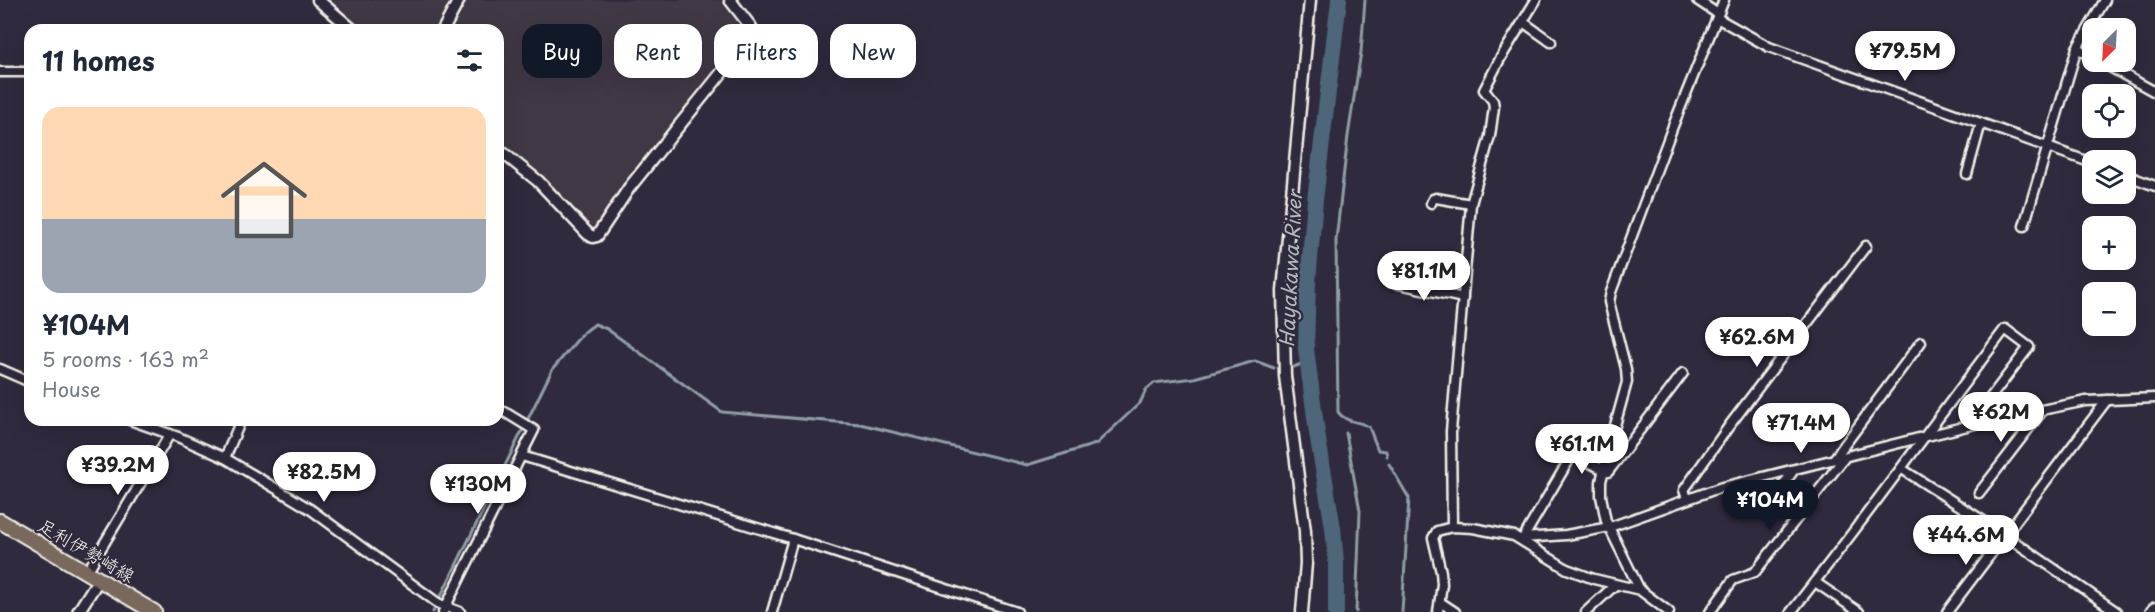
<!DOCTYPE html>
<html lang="en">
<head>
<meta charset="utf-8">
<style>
	body { margin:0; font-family:"Playpen Sans","Klee One",sans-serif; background:#f6f6f7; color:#1f2937; height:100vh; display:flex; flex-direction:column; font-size:22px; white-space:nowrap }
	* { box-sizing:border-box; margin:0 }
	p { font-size:20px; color:#747a83 }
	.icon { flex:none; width:33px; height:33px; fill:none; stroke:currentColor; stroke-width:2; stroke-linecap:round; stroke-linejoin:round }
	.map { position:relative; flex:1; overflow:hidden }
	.details { position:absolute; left:24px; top:24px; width:480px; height:402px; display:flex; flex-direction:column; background:#fff; border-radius:18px; box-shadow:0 6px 24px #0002 }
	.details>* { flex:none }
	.guide { position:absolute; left:522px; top:24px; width:570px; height:54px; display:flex; gap:12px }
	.needle { width:39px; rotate:204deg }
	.fabs { position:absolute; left:2082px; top:18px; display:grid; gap:12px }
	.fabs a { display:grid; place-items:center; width:54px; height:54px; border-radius:12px; background:#fff; box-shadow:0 6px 24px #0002; font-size:30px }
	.price { position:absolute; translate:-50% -51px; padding:0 14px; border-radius:21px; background:#fff; color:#222; font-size:20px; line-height:39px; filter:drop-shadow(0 2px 3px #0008) }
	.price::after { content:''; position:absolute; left:50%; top:36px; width:18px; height:14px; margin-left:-9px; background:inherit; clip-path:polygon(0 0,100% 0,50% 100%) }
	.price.selected { background:#111827; color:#fff }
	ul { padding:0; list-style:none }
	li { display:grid; align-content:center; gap:12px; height:318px; padding:0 18px }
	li+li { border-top:2px solid #e0e1e3 }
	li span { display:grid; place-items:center; height:186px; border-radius:18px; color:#555 }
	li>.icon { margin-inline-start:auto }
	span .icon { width:108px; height:108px; fill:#fffc; stroke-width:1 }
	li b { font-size:26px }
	h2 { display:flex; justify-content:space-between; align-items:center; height:72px; padding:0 18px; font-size:26px }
	.chip { padding:0 21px; border-radius:18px; background:#fff; box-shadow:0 6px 24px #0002; font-size:21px; line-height:54px }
	.chip.selected { background:#111827; color:#fff }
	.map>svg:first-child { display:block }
</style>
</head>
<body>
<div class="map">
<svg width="2155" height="612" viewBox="0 0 2155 612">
	<rect width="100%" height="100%" fill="#2f2a3d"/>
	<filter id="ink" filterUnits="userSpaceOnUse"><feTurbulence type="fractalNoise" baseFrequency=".0167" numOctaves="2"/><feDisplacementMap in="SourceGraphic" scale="12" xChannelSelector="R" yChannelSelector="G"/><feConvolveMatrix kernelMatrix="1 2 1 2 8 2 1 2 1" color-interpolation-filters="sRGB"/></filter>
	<g filter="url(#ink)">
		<g fill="#3f3844">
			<path d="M329,0H450L435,30H365Z"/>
			<path d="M464,0H720L743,31L618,192L593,232L543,176L498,140V30H449Z"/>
		</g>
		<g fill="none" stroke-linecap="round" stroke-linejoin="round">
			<g stroke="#909ea5" stroke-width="3">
				<path d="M1365,0L1361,52L1348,136L1336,240L1338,412C1347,424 1358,420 1369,427L1378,450L1386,451L1387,456"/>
				<path d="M1294,367L1306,362"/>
				<path d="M1346,433L1360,511L1356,612"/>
				<path d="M1389,464L1409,498L1402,612"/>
				<path d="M440,598L552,370L583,333L595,324L607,329L722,412L860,424L1027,465L1096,444L1140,403L1146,390L1154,383L1194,378L1255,361L1274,368"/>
				<path d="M433,612L435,608"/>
			</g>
			<path stroke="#4e6679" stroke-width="16" d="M1336,612V563L1333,528L1317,433L1306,349L1308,282L1315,200L1339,0"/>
			<g stroke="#f4f1e8" stroke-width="13">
				<g id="minor">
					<path d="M1697,0L1718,14"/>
					<path d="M1717,18L1769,47L2092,163"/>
					<path d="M1523,22L1551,42"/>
					<path d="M2077,48L2092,57"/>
					<path d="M2101,62L2155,92"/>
					<path d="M0,72H30"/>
					<path d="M1967,174L1981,123"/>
					<path d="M2126,175L2155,186"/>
					<path d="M1431,203L1433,199L1436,198L1471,204"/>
					<path d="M2024,226L2077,48L2105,0"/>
					<path d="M1390,282L1463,298"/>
					<path d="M0,369L30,382"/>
					<path d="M130,420L178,437L225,458L310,509L439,604L460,612"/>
					<path d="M1555,446L1604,470"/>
					<path d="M522,456L793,539L1017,612"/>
					<path d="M225,458L241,420"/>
					<path d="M1834,459L1921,342"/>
					<path d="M1902,469L1993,527L2117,612"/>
					<path d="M1603,473L1608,472L1683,373"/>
					<path d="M1979,493L2043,410"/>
					<path d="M1687,498L1684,490L1729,426L1866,246"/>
					<path d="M1760,501L1771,510"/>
					<path d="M1767,507L1794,470"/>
					<path d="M1452,527L1451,431L1471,204L1490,136L1494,107L1493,101L1484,90L1500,59L1536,0"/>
					<path d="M1523,538L1566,535L1610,527L1719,488L1987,421L2086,401L2155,398"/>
					<path d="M1522,540L1572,455"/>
					<path d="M87,572L170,434"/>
					<path d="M1815,582L1859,612"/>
					<path d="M1640,590L1606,521L1601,496V482L1606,458L1627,382L1626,369L1609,302L1611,292L1673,126L1724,0"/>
					<path d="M1440,602L1455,612"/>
					<path d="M443,612L534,430L498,408"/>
					<path d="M772,612L793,539"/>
					<path d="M1438,612L1442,584L1441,572L1433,538L1437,531L1452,527L1473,528L1514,536L1567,569L1594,579L1640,590L1669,612"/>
					<path d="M1586,612L1615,585"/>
					<path d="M1710,612L1733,580L1755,572L1845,457"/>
					<path d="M1791,612C1865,519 1934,423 2005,329L2029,347L1981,410V416L1987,421"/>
					<path d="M1947,612L2107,400"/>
				</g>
			</g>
			<g stroke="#f4f1e8" stroke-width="15">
				<g id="tertiary">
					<path d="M318,0L353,30"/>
					<path d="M443,30L459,0"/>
					<path d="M498,149L538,181L588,234L593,237L597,236L629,188L752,35L751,27L730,0"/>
					<path d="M78,612L99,579"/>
					<path d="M1302,612L1306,563L1305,531L1285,376L1283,291L1310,0"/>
				</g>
			</g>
			<g stroke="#f4f1e8" stroke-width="16">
				<path id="secondary" d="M2152,612L2155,609"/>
			</g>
			<g stroke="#f4f1e8" stroke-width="18">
				<path id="primary" d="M0,521L154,612"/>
			</g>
			<use href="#minor" stroke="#2f2a3d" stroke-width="8"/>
			<use href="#tertiary" stroke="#2f2a3d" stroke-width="10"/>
			<use href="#secondary" stroke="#2f2a3d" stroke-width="12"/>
			<use href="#primary" stroke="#78695c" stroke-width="14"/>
		</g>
	</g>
	<g text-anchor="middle" stroke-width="4.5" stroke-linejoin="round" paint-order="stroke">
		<g font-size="18" fill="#f4f1e8" stroke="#2f2a3d">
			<text transform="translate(86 551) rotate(30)" y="6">足利伊勢崎線</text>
		</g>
		<g font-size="20" font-style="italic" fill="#b2b9bc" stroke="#2f2a3d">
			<text transform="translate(1291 269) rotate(-87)" y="7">Hayakawa River</text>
		</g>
	</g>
</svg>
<div class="fabs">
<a><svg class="needle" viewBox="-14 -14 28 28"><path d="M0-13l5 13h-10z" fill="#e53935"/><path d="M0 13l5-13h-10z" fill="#747a83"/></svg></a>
<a><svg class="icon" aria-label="locate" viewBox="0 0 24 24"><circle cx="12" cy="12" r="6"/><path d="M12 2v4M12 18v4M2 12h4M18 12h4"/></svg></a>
<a><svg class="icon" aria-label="layers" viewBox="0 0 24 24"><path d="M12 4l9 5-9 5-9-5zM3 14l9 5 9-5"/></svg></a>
<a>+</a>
<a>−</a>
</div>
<b class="price" style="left:1905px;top:82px">¥79.5M</b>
<b class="price" style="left:1424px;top:302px">¥81.1M</b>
<b class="price" style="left:1757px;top:368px">¥62.6M</b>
<b class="price" style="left:2001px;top:443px">¥62M</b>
<b class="price" style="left:1801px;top:454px">¥71.4M</b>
<b class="price" style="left:1582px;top:475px">¥61.1M</b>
<b class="price" style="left:118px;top:496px">¥39.2M</b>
<b class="price" style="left:324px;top:503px">¥82.5M</b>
<b class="price" style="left:478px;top:515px">¥130M</b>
<b class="price selected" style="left:1770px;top:531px">¥104M</b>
<b class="price" style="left:1966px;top:566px">¥44.6M</b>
<div class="guide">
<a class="chip selected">Buy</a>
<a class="chip">Rent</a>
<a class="chip">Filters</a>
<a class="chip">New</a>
</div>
<section class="details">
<h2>11 homes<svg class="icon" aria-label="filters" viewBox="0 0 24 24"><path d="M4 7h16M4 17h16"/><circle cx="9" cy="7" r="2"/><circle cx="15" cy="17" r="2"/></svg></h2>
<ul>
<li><span style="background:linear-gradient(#ffd9b3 60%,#9aa5b1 0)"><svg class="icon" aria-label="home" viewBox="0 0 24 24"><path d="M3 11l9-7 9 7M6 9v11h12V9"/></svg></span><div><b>¥104M</b><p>5 rooms · 163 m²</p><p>House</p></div></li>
</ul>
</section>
</div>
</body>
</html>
